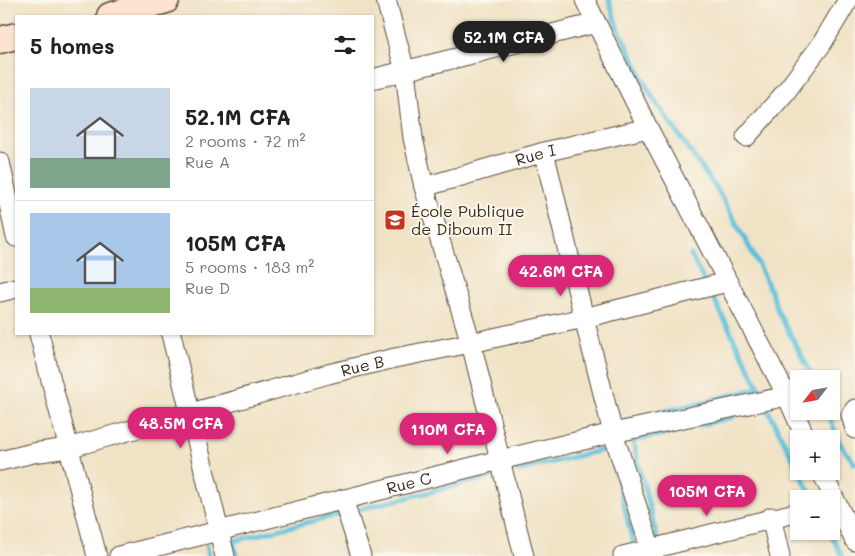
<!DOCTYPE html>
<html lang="en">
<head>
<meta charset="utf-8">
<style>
	body { margin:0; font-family:Mali,sans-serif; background:#f6f6f6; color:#222; height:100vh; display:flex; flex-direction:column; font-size:19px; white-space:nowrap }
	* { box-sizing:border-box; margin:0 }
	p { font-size:16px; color:#767676 }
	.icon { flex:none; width:28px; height:28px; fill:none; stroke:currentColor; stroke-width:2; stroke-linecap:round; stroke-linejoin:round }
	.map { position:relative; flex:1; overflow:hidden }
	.sheet { position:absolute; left:15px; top:15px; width:359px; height:320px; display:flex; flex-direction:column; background:#fff; border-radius:0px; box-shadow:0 1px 4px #0004 }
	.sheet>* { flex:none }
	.needle { width:32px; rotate:239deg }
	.buttons { position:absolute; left:790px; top:370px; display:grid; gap:10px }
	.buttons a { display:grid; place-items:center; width:50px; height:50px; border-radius:0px; background:#fff; box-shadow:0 1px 4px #0004; font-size:25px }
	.price { position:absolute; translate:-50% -42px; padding:0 11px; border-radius:18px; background:#db2777; color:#fff; font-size:16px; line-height:32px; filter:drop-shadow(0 1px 2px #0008) }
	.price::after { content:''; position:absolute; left:50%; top:30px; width:15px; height:11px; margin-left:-8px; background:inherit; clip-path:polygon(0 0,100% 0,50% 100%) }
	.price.current { background:#222; color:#fff }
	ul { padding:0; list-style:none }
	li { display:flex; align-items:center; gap:15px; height:125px; padding:0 15px }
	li+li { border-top:1px solid #e0e0e0 }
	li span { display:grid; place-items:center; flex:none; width:140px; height:100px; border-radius:0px; color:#555 }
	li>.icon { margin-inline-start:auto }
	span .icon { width:60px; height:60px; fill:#fffc; stroke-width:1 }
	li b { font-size:21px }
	h2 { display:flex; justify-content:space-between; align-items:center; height:60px; padding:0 15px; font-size:21px }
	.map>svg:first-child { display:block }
</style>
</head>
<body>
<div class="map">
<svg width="855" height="556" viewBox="0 0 855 556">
	<rect width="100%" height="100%" fill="#fbf7ec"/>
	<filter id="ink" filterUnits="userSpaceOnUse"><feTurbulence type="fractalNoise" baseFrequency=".02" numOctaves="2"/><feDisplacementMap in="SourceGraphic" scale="10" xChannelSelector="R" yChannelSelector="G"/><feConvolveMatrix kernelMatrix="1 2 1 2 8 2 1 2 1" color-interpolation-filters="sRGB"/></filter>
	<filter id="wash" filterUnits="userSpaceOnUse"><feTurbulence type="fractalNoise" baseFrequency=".0096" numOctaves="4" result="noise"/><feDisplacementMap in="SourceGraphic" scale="20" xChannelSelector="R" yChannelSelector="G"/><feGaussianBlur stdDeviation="1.12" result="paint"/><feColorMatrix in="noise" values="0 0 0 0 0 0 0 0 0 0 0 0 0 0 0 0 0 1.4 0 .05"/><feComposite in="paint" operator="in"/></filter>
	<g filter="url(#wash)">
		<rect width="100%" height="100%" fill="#f0e2c5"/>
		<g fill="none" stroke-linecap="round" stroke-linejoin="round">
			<g stroke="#5cc0da" stroke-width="5">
				<path d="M609,0L617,26L651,95L720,194L758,263L772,294L778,312L814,379"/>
				<path d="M691,255L705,283"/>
				<path d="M786,379H811"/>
				<path d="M763,410L767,408L799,471"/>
				<path d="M827,411L841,445L855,464"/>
				<path d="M627,421L759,388L710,291"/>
				<path d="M614,464L635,550"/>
				<path d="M516,471L611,448"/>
				<path d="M799,471L813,499"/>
				<path d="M356,510L499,475"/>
				<path d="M829,531L842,556"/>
				<path d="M233,540L237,556"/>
				<path d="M234,541L345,513"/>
				<path d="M658,542L633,441L733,417"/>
				<path d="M207,546L209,556"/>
			</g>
		</g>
	</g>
	<g filter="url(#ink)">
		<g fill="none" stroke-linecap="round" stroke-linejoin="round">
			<g stroke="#564637" stroke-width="21">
				<g id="minor">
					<path d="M386,0L405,71L413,138L424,187L471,343L524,556"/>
					<path d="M585,0L648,128L787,396L806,439"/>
					<path d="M372,79L596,23"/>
					<path d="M746,137L784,94L821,45L848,0"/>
					<path d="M544,152L584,318L613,433L653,556"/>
					<path d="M0,162L16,237"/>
					<path id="s1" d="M424,187L544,152L648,128"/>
					<path d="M0,292L16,288"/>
					<path d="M39,334L97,556"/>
					<path d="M171,334L225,556"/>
					<path d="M855,409L851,415L855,429"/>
					<path id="s2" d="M0,461L33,453L68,448L328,374L395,358L471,343L584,318L727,282"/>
					<path d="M821,471L855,541"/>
					<path d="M343,499L361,556"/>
					<path d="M771,517L780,556"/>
					<path id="s3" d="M119,556L500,460L613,433L787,396"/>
					<path d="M623,556L799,512"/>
				</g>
			</g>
			<g stroke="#564637" stroke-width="29">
				<g id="secondary">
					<path d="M110,16L166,0"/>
					<path d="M0,40L16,36"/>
				</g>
			</g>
			<use href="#minor" stroke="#fff" stroke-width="19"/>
			<use href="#secondary" stroke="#fee3d2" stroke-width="26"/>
		</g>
	</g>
	<defs>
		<g id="school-square" transform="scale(1.125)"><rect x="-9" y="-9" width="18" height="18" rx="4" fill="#c8321e" stroke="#fbf7ec"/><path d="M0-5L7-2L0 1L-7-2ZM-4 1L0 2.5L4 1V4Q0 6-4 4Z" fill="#fff"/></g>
	</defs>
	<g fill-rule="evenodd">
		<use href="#school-square" x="395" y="220"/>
	</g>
	<g text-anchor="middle" stroke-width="4" stroke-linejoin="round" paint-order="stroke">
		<g font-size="16" fill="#3b2a1e" stroke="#fbf7ec">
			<text dy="6" stroke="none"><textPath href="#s1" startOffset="116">Rue I</textPath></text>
			<text dy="6" stroke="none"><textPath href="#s2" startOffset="375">Rue B</textPath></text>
			<text dy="6" stroke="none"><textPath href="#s3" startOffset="299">Rue C</textPath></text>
		</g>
		<g font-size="16" fill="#3b2a1e" stroke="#fbf7ec" text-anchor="start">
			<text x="411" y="217">École Publique<tspan x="411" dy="18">de Diboum II</tspan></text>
		</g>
	</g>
</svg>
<div class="buttons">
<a><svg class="needle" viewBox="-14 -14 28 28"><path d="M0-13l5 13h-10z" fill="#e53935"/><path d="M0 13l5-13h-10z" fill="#767676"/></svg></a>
<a>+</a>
<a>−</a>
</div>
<b class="price current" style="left:504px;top:63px">52.1M CFA</b>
<b class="price" style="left:561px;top:297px">42.6M CFA</b>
<b class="price" style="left:181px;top:449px">48.5M CFA</b>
<b class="price" style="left:448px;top:455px">110M CFA</b>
<b class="price" style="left:707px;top:517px">105M CFA</b>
<section class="sheet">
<h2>5 homes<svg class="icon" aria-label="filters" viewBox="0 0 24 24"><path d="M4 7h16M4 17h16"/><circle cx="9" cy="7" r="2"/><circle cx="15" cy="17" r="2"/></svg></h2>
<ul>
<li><span style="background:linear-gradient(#c9d6e8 70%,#7fa58c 0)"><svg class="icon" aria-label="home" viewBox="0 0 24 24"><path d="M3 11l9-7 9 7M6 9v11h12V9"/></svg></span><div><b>52.1M CFA</b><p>2 rooms · 72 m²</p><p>Rue A</p></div></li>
<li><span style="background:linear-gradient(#a9c7e8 75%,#8fb573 0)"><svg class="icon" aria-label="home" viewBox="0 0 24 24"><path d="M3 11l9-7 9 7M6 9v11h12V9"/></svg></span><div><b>105M CFA</b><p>5 rooms · 183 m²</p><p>Rue D</p></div></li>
</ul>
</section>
</div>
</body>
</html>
